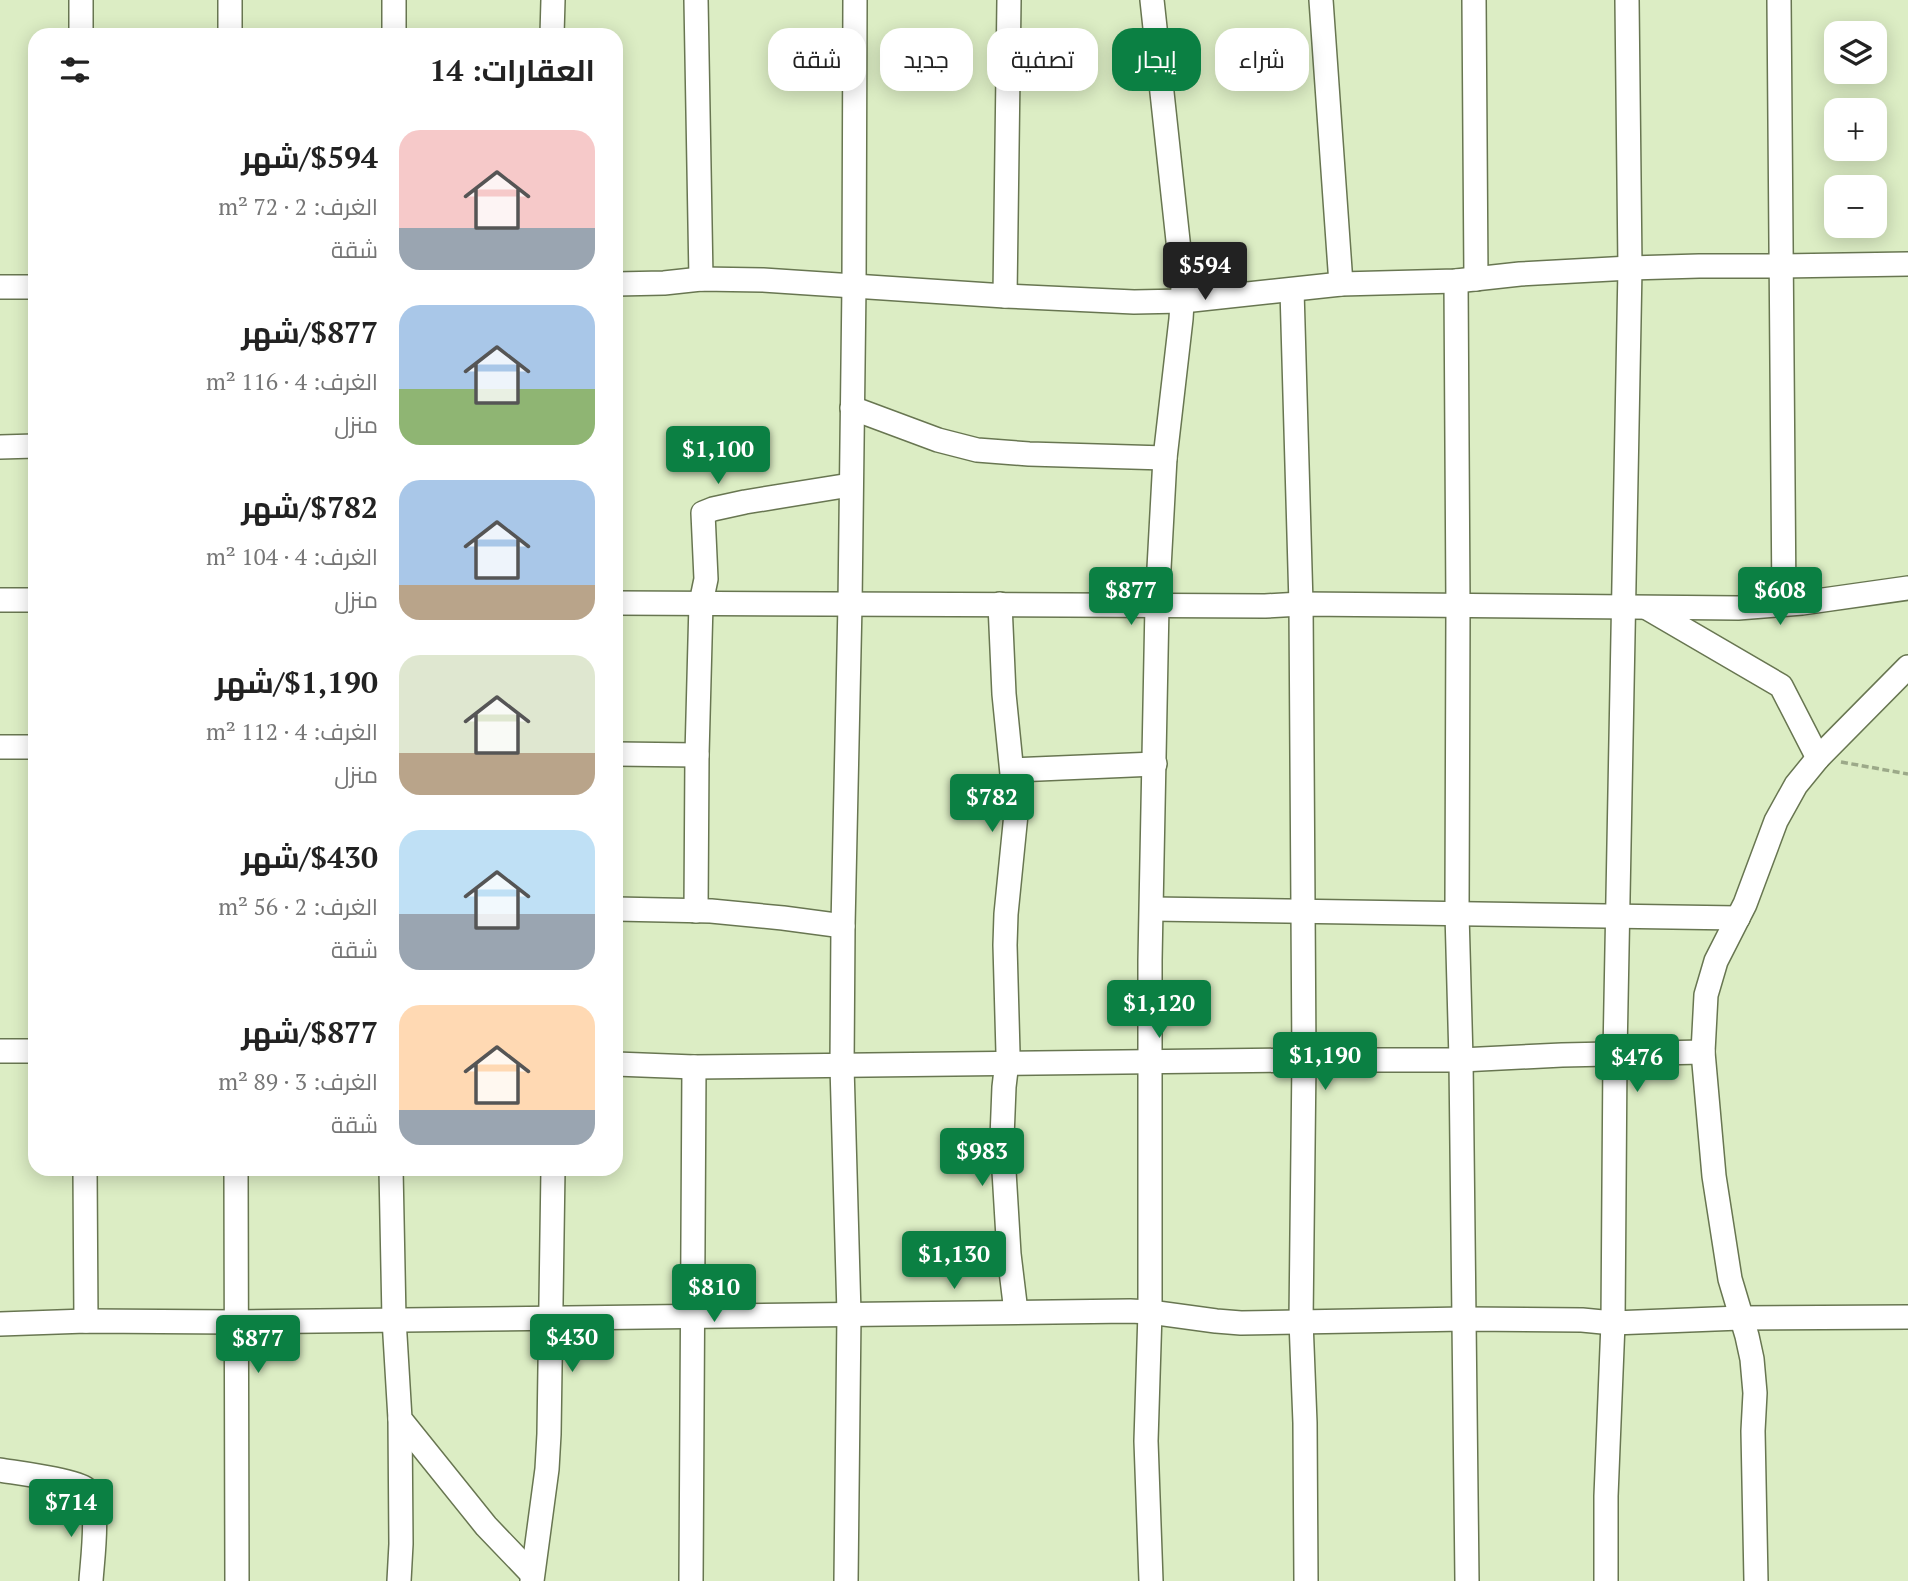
<!DOCTYPE html>
<html lang="ar">
<head>
<meta charset="utf-8">
<style>
	body { margin:0; font-family:"PT Serif",Cairo,serif; background:#f6f6f6; color:#222; direction:rtl; height:100vh; display:flex; flex-direction:column; font-size:26px; white-space:nowrap }
	* { box-sizing:border-box; margin:0 }
	p { font-size:23px; color:#767676 }
	.icon { flex:none; width:38px; height:38px; fill:none; stroke:currentColor; stroke-width:2; stroke-linecap:round; stroke-linejoin:round }
	.map { position:relative; flex:1; overflow:hidden; direction:ltr }
	.side { position:absolute; left:28px; top:28px; width:595px; height:1148px; display:flex; flex-direction:column; background:#fff; border-radius:21px; box-shadow:0 4px 18px #0003; direction:rtl }
	.side>* { flex:none }
	.hud { position:absolute; left:644px; top:28px; width:665px; height:63px; direction:rtl; display:flex; gap:14px }
	.buttons { position:absolute; left:1824px; top:21px; display:grid; gap:14px }
	.buttons a { display:grid; place-items:center; width:63px; height:63px; border-radius:14px; background:#fff; box-shadow:0 4px 18px #0003; font-size:35px }
	.price { position:absolute; translate:-50% -60px; padding:0 16px; border-radius:7px; background:#0b8043; color:#fff; font-size:23px; line-height:46px; filter:drop-shadow(0 2px 4px #0008) }
	.price::after { content:''; position:absolute; left:50%; top:42px; width:21px; height:16px; margin-left:-10px; background:inherit; clip-path:polygon(0 0,100% 0,50% 100%) }
	.price.current { background:#222; color:#fff }
	ul { padding:0; list-style:none }
	li { display:flex; align-items:center; gap:21px; height:175px; padding:0 28px }
	li span { display:grid; place-items:center; flex:none; width:196px; height:140px; border-radius:21px; color:#555 }
	li>.icon { margin-inline-start:auto }
	span .icon { width:84px; height:84px; fill:#fffc; stroke-width:1 }
	li b { font-size:30px }
	h2 { display:flex; justify-content:space-between; align-items:center; height:84px; padding:0 28px; font-size:30px }
	.tag { padding:0 24px; border-radius:21px; background:#fff; box-shadow:0 4px 18px #0003; font-size:24px; line-height:63px }
	.tag.current { background:#0b8043; color:#fff }
	.map>svg:first-child { display:block }
</style>
</head>
<body>
<div class="map">
<svg width="1908" height="1581" viewBox="0 0 1908 1581">
	<rect width="100%" height="100%" fill="#dcedc4"/>
	<g fill="none" stroke-linecap="round" stroke-linejoin="round">
		<g stroke="#687651" stroke-width="26">
			<g id="minor">
				<path d="M696,0L701,279"/>
				<path d="M1321,0L1341,284"/>
				<path d="M1474,0L1476,279"/>
				<path d="M1779,0L1784,604"/>
				<path d="M81,35V0"/>
				<path d="M230,35V0"/>
				<path d="M394,35V0"/>
				<path d="M552,35L553,0"/>
				<path d="M1456,281L1458,606L1457,913L1461,1060L1467,1581"/>
				<path d="M616,284L664,283L701,279L763,280L1005,296L1134,302L1183,301L1341,284L1456,281L1520,274L1630,268L1699,266H1781L1908,264"/>
				<path d="M0,287H35"/>
				<path d="M1292,290L1301,604L1304,1060L1301,1321L1305,1423L1306,1581"/>
				<path d="M1005,296L1009,0"/>
				<path d="M852,408L938,440L977,450L1029,454L1165,458"/>
				<path d="M0,447L35,446"/>
				<path d="M0,600H35"/>
				<path d="M616,603L1265,606L1301,604L1738,608L1802,603L1908,588"/>
				<path d="M1000,604L1004,694L1016,814L1006,914L1005,945L1008,1053L1004,1087L1002,1138L1009,1254L1016,1312"/>
				<path d="M1649,609L1781,686L1818,758"/>
				<path d="M0,747H35"/>
				<path d="M616,754L697,755"/>
				<path d="M1013,770L1155,764"/>
				<path d="M616,909L711,911L783,918L843,926"/>
				<path d="M1152,909L1738,918"/>
				<path d="M696,911L697,755L701,603L706,579L703,513L713,509L745,502L850,485"/>
				<path d="M0,1051H35"/>
				<path d="M616,1064L694,1067L1304,1060H1461L1562,1055L1703,1052"/>
				<path d="M85,1169L86,1321"/>
				<path d="M236,1169L237,1581"/>
				<path d="M391,1169L394,1319L400,1419L486,1526L532,1574"/>
				<path d="M0,1324L86,1321L236,1322L1130,1311L1150,1312L1216,1321L1241,1323L1464,1319L1582,1320L1613,1323L1740,1318L1908,1317"/>
				<path d="M0,1470C18,1473 75,1480 86,1489C101,1501 92,1562 91,1581"/>
				<path d="M399,1581L401,1544L400,1419"/>
				<path d="M532,1581L547,1469L549,1434L553,1169"/>
				<path d="M691,1581L694,1067"/>
				<path d="M846,1581L849,1314L842,1066L843,926L850,604L854,285L855,0"/>
				<path d="M1151,1581L1146,1441L1150,1312V960L1157,605L1165,458L1181,319L1183,287L1152,0"/>
				<path d="M1606,1581V1496L1613,1323L1615,1054L1630,268L1627,0"/>
				<path d="M1756,1581L1753,1431L1755,1393L1752,1359L1747,1336L1730,1279L1714,1176L1703,1052L1706,995L1716,961L1745,904L1776,821L1796,785L1818,758L1908,667"/>
			</g>
		</g>
		<path stroke="#9ca989" stroke-width="3.5" stroke-dasharray="7 3.5" stroke-linecap="butt" d="M1841,762L1908,774"/>
		<use href="#minor" stroke="#fff" stroke-width="23"/>
	</g>
</svg>
<div class="buttons">
<a><svg class="icon" aria-label="layers" viewBox="0 0 24 24"><path d="M12 4l9 5-9 5-9-5zM3 14l9 5 9-5"/></svg></a>
<a>+</a>
<a>−</a>
</div>
<b class="price current" style="left:1205px;top:302px">$594</b>
<b class="price" style="left:718px;top:486px">$1,100</b>
<b class="price" style="left:1131px;top:627px">$877</b>
<b class="price" style="left:1780px;top:627px">$608</b>
<b class="price" style="left:992px;top:834px">$782</b>
<b class="price" style="left:1159px;top:1040px">$1,120</b>
<b class="price" style="left:1325px;top:1092px">$1,190</b>
<b class="price" style="left:1637px;top:1094px">$476</b>
<b class="price" style="left:982px;top:1188px">$983</b>
<b class="price" style="left:954px;top:1291px">$1,130</b>
<b class="price" style="left:714px;top:1324px">$810</b>
<b class="price" style="left:572px;top:1374px">$430</b>
<b class="price" style="left:258px;top:1375px">$877</b>
<b class="price" style="left:71px;top:1539px">$714</b>
<div class="hud">
<a class="tag">شراء</a>
<a class="tag current">إيجار</a>
<a class="tag">تصفية</a>
<a class="tag">جديد</a>
<a class="tag">شقة</a>
</div>
<section class="side">
<h2>العقارات: 14<svg class="icon" aria-label="filters" viewBox="0 0 24 24"><path d="M4 7h16M4 17h16"/><circle cx="9" cy="7" r="2"/><circle cx="15" cy="17" r="2"/></svg></h2>
<ul>
<li><span style="background:linear-gradient(#f6c9c9 70%,#9aa5b1 0)"><svg class="icon" aria-label="home" viewBox="0 0 24 24"><path d="M3 11l9-7 9 7M6 9v11h12V9"/></svg></span><div><b>$594/شهر</b><p>الغرف: 2 · 72 m²</p><p>شقة</p></div></li>
<li><span style="background:linear-gradient(#a9c7e8 60%,#8fb573 0)"><svg class="icon" aria-label="home" viewBox="0 0 24 24"><path d="M3 11l9-7 9 7M6 9v11h12V9"/></svg></span><div><b>$877/شهر</b><p>الغرف: 4 · 116 m²</p><p>منزل</p></div></li>
<li><span style="background:linear-gradient(#a9c7e8 75%,#b9a48a 0)"><svg class="icon" aria-label="home" viewBox="0 0 24 24"><path d="M3 11l9-7 9 7M6 9v11h12V9"/></svg></span><div><b>$782/شهر</b><p>الغرف: 4 · 104 m²</p><p>منزل</p></div></li>
<li><span style="background:linear-gradient(#dfe7d0 70%,#b9a48a 0)"><svg class="icon" aria-label="home" viewBox="0 0 24 24"><path d="M3 11l9-7 9 7M6 9v11h12V9"/></svg></span><div><b>$1,190/شهر</b><p>الغرف: 4 · 112 m²</p><p>منزل</p></div></li>
<li><span style="background:linear-gradient(#bfe0f5 60%,#9aa5b1 0)"><svg class="icon" aria-label="home" viewBox="0 0 24 24"><path d="M3 11l9-7 9 7M6 9v11h12V9"/></svg></span><div><b>$430/شهر</b><p>الغرف: 2 · 56 m²</p><p>شقة</p></div></li>
<li><span style="background:linear-gradient(#ffd9b3 75%,#9aa5b1 0)"><svg class="icon" aria-label="home" viewBox="0 0 24 24"><path d="M3 11l9-7 9 7M6 9v11h12V9"/></svg></span><div><b>$877/شهر</b><p>الغرف: 3 · 89 m²</p><p>شقة</p></div></li>
</ul>
</section>
</div>
</body>
</html>
